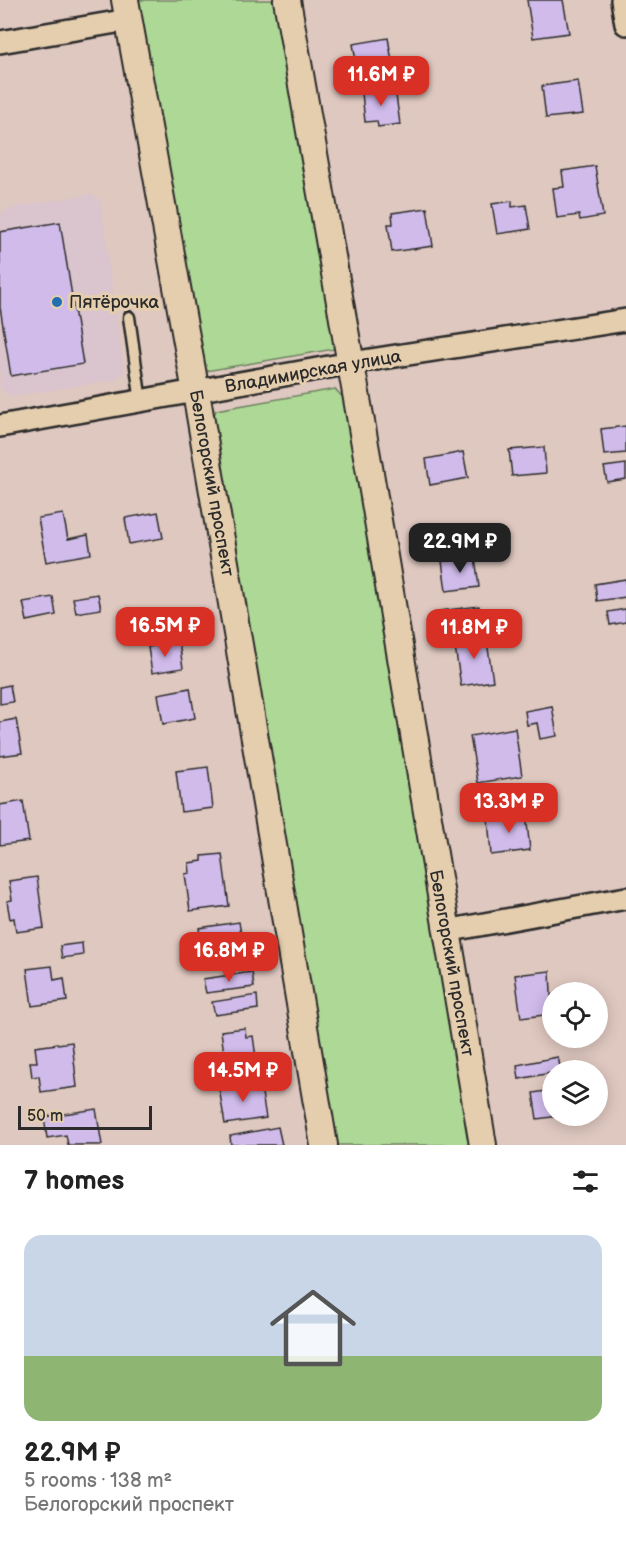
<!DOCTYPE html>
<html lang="en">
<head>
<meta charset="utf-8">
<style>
	body { margin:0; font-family:"Balsamiq Sans",sans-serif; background:#f6f6f6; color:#222; height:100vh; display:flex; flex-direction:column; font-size:22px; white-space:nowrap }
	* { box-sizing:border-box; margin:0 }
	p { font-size:20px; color:#767676 }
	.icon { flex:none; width:33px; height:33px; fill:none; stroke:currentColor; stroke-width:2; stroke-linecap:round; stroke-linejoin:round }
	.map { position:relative; height:1145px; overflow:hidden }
	.drawer { display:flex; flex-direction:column; background:#fff; flex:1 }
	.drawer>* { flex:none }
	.tools { position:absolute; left:542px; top:982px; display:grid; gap:12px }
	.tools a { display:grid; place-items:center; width:66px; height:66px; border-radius:50%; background:#fff; box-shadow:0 3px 15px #0003; font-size:30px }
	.scale { position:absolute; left:18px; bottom:15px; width:134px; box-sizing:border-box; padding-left:6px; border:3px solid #2b2b2b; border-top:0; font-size:16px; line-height:21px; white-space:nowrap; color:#2b2b2b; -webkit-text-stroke:4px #e5ceae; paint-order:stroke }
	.price { position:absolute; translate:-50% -51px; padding:0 14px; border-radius:12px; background:#d93025; color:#fff; font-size:20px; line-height:39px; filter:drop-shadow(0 2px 3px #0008) }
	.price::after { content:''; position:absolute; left:50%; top:36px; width:18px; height:14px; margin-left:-9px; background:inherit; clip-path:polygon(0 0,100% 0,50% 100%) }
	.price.on { background:#222; color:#fff }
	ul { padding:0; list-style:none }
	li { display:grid; align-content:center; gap:12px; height:318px; padding:0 24px }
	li+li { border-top:2px solid #e0e0e0 }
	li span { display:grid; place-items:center; height:186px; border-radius:18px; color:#555 }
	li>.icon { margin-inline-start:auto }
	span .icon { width:108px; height:108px; fill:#fffc; stroke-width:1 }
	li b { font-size:26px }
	h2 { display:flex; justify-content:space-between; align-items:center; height:72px; padding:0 24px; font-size:26px }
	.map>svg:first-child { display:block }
</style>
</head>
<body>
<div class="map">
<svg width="626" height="1145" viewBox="0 0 626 1145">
	<rect width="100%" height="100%" fill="#dfc8c0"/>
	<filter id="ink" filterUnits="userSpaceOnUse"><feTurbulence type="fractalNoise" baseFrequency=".0167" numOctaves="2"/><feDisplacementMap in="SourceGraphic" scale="12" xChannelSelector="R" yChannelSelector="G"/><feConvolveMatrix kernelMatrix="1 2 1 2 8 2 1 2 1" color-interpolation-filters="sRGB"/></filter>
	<g filter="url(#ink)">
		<path fill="#dac4cd" d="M91,194L100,200L124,371L116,380L12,396L0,389V213L14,207Z"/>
		<g fill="#aed895" stroke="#6c8260" stroke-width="1.5">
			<path d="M136,0H280L340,348L200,372Z"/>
			<path d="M335,389L349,404L476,1145H335L211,424L216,410Z"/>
		</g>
		<g fill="#d0bbeb" stroke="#2b2b2b" stroke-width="1.5">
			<path d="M527,0H563L569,33L533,38Z"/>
			<path d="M388,38L392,61L357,67L353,44Z"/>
			<path d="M578,81L583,114L546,118L542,86Z"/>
			<path d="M395,88L400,124L378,127L377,121L365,122L362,93Z"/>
			<path d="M595,166L603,216L580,220L579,215L557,218L553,188L564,187L562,171Z"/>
			<path d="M512,201V207L526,205L530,229L497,234L492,204Z"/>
			<path d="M427,208L433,246L392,252L388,224H393L392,213Z"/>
			<path d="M60,222L83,364L11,376L0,307V232Z"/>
			<path d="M626,426V453L604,455L601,429Z"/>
			<path d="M544,447L546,473L512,476L509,450Z"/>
			<path d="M463,452L468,478L430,485L426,459Z"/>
			<path d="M626,464V479L607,482L604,467Z"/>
			<path d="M158,512L163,538L129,544L125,518Z"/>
			<path d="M63,514L68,539L88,535L91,554L46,562L38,518Z"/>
			<path d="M475,557L479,587L446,591L442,561Z"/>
			<path d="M626,579V597L597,601L595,584Z"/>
			<path d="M98,594L101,609L76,613L73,598Z"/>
			<path d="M53,597L56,615L27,621L23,602Z"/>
			<path d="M479,606L480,618L441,623L440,611Z"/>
			<path d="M626,609V622L610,625L608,612Z"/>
			<path d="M486,635L493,681L461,686L454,640Z"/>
			<path d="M179,642L183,668L152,673L148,647Z"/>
			<path d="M10,685L13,702L0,704V687Z"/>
			<path d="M190,688L195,718L163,724L158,694Z"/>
			<path d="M552,706L557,736L540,739L537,723L527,725L525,711Z"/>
			<path d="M16,719L22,753L0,756V722Z"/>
			<path d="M515,728L522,776L478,783L470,736Z"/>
			<path d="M208,767L213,808L181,812L176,771Z"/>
			<path d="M23,801L29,841L0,845V805Z"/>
			<path d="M526,814L530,850L491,855L488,818Z"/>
			<path d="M222,854L229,906L190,911L185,874L190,873L189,863L202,861V856Z"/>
			<path d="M37,877L44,928L16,932L14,918L10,919L7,901L12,900L9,881Z"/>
			<path d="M239,922L244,953L204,959L199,928Z"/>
			<path d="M82,943L83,955L62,958L60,946Z"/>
			<path d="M52,966L54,980L64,978L67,1001L32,1006L27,969Z"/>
			<path d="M550,971L552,1014L521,1018L515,975Z"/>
			<path d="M252,972L254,987L206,993L203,979Z"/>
			<path d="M257,995L258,1009L215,1015L212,1002Z"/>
			<path d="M245,1028L246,1037L253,1036L257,1065L226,1069L221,1031Z"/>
			<path d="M72,1042L77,1087L41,1092L39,1076L32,1077L30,1062H37L35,1047Z"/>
			<path d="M558,1057L561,1071L519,1079L517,1065Z"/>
			<path d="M260,1081L266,1118L225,1124L219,1088Z"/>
			<path d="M552,1090V1116H559L537,1119L533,1093Z"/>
			<path d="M96,1109L102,1145H68L66,1135L47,1138L44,1117Z"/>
			<path d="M278,1127L282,1145H231L230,1136Z"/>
		</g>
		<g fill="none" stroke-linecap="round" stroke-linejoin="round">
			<g stroke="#2b2b2b" stroke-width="15">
				<path id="service" d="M129,317L141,402"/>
			</g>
			<g stroke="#2b2b2b" stroke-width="26">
				<g id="minor">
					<path d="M622,0L626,24"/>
					<path d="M0,42L128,20"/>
					<path d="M0,426L351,363L626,320"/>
					<path d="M446,931L626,898"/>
				</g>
			</g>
			<g stroke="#2b2b2b" stroke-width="30">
				<g id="tertiary">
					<path d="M125,0L196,392L324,1145"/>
					<path d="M287,0L370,473L483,1145"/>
				</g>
			</g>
			<use href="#service" stroke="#e5ceae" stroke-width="10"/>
			<use href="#minor" stroke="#e5ceae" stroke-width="21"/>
			<use href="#tertiary" stroke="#e5ceae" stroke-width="26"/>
		</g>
	</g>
	<circle fill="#1f6fb2" stroke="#e5ceae" stroke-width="2" cx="57" cy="302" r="6"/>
	<g text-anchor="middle" stroke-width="6" stroke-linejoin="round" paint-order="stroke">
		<g font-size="18" fill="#2b2b2b" stroke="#e5ceae" text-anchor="start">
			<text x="69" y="308">Пятёрочка</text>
		</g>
		<g font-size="18" fill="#2b2b2b" stroke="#e5ceae">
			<text transform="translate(313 371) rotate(-10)" y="6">Владимирская улица</text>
			<text transform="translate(212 483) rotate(80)" y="6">Белогорский проспект</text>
			<text transform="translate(452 963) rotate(80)" y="6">Белогорский проспект</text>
		</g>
	</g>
</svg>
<div class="tools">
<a><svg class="icon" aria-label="locate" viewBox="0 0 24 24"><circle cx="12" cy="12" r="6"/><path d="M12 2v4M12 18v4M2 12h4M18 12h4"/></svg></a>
<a><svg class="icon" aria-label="layers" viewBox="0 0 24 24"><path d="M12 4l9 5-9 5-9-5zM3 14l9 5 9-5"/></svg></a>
</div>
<div class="scale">50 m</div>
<b class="price" style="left:381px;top:107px">11.6M ₽</b>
<b class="price on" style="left:460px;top:574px">22.9M ₽</b>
<b class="price" style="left:165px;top:658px">16.5M ₽</b>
<b class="price" style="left:474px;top:660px">11.8M ₽</b>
<b class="price" style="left:509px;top:834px">13.3M ₽</b>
<b class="price" style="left:229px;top:983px">16.8M ₽</b>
<b class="price" style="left:243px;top:1103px">14.5M ₽</b>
</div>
<section class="drawer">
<h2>7 homes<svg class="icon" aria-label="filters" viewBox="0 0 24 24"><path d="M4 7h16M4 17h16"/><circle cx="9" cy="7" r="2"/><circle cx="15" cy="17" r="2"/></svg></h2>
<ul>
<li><span style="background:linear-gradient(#c9d6e8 65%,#8fb573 0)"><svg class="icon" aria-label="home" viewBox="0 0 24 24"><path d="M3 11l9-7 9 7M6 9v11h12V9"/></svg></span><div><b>22.9M ₽</b><p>5 rooms · 138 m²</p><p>Белогорский проспект</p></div></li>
</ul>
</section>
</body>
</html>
